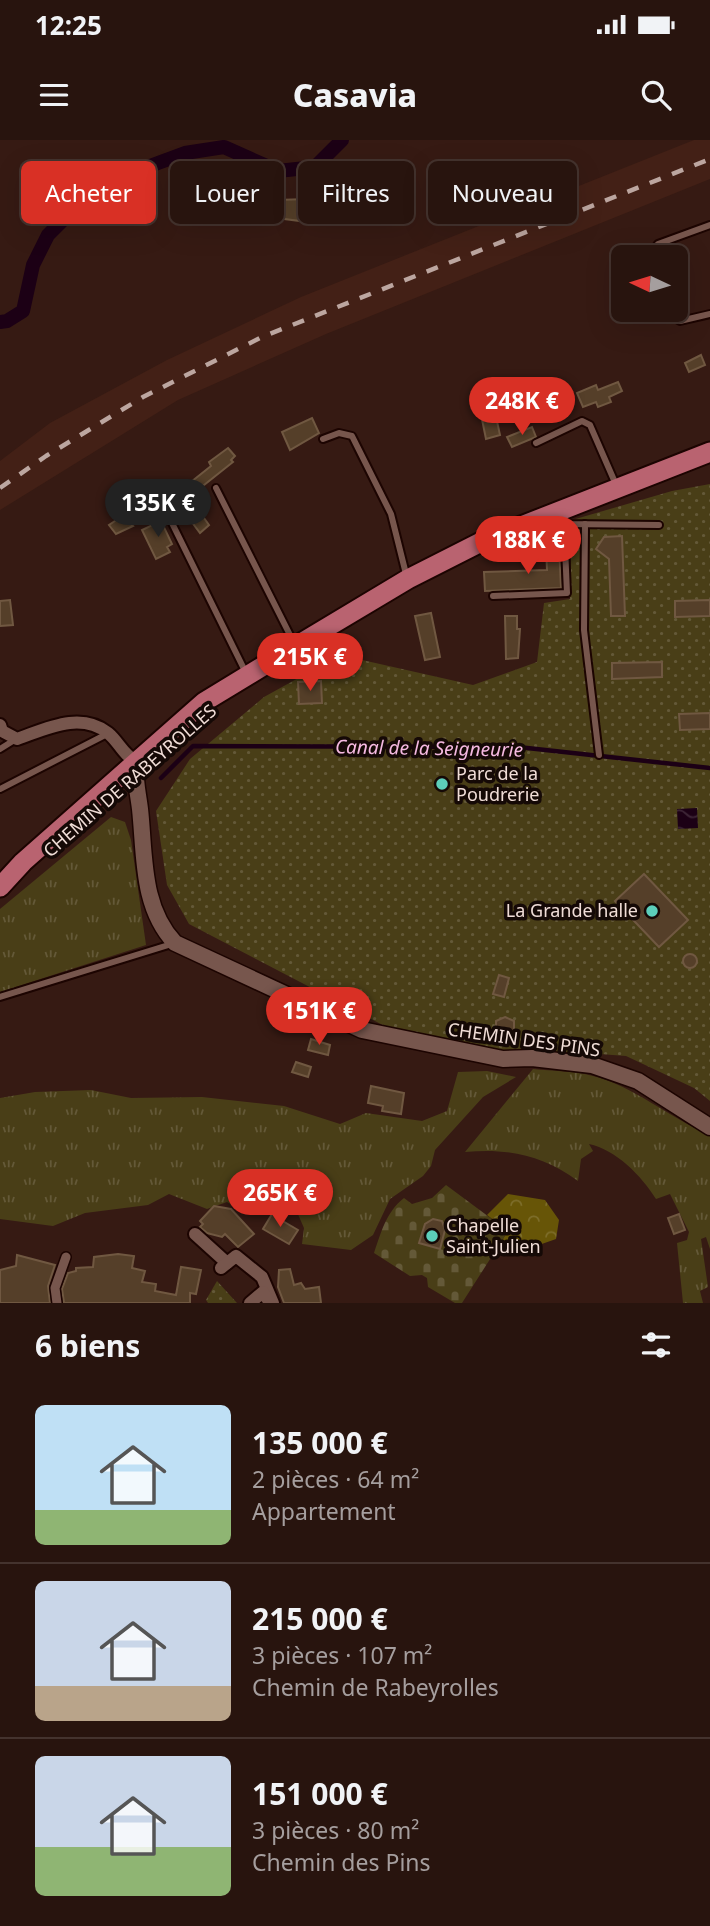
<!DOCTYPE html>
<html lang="fr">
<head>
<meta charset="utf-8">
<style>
	body { margin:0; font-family:"Noto Sans",sans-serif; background:#301d17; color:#f1f3f6; height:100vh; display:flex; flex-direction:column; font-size:26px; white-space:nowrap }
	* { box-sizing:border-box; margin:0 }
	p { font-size:23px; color:#a59e9e }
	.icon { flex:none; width:38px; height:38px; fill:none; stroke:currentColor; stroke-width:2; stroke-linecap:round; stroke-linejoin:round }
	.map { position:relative; height:1163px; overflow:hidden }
	.sheet { display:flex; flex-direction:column; background:#28140e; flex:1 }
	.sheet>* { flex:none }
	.banner { position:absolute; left:21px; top:21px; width:668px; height:63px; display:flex; gap:14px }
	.needle { width:46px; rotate:274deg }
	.buttons { position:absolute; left:611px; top:105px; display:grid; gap:14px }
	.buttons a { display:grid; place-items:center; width:77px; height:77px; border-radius:10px; background:#28140e; box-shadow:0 7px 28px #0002,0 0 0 2px #44332e; font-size:35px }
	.price { position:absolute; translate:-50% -60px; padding:0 16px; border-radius:24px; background:#d93025; color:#fff; font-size:23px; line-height:46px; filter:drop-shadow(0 2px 4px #0008) }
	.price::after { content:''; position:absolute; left:50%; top:42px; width:21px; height:16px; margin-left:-10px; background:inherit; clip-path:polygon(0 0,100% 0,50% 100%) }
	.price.current { background:#222; color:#fff }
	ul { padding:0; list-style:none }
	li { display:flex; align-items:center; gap:21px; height:175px; padding:0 35px }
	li+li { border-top:2px solid #44332e }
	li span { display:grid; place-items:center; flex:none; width:196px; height:140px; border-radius:10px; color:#555 }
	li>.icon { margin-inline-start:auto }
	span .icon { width:84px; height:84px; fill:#fffc; stroke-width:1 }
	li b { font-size:30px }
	h2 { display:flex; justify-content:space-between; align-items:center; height:84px; padding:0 35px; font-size:30px }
	.tag { padding:0 24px; border-radius:10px; background:#28140e; box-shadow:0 7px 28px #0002,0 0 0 2px #44332e; font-size:24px; line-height:63px }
	.tag.current { background:#d93025; color:#fff }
	.status { display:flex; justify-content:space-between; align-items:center; height:49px; padding:0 35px; background:#28140e; direction:ltr }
	.status svg { height:19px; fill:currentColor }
	header { display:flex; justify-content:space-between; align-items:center; height:91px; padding:0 35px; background:#28140e; font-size:32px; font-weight:800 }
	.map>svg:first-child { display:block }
</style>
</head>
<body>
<div class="status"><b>12:25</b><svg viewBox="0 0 49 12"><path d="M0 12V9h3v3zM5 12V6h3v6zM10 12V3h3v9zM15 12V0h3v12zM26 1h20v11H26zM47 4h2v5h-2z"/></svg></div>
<header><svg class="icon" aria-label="menu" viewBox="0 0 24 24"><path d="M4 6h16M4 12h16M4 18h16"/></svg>Casavia<svg class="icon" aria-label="search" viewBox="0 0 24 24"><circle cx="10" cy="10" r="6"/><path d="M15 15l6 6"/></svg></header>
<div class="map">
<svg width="710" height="1163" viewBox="0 0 710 1163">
	<defs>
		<pattern id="grass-tufts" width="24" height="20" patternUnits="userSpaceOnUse" patternTransform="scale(1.75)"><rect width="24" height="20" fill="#493e17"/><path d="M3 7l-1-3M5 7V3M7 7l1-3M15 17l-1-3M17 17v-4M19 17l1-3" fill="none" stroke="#645938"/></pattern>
		<pattern id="forest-crowns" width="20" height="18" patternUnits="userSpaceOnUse" patternTransform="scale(1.75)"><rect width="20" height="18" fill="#675507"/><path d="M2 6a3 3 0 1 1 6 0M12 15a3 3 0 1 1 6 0" fill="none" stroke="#7d6d2a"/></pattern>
		<pattern id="cemetery-stones" width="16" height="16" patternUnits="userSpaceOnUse" patternTransform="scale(1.75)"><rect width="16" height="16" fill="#493e17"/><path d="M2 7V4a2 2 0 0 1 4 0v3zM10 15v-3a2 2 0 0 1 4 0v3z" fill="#645938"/></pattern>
		<pattern id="park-dots" width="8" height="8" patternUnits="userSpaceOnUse" patternTransform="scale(1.75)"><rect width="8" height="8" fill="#493e17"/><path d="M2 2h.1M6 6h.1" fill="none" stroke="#645938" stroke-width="1.8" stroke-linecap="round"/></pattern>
		<pattern id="water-waves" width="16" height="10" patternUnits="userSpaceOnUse" patternTransform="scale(1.75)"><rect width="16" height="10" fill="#1c0015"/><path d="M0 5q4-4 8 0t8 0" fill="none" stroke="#3d2536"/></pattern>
	</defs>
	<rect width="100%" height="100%" fill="#361a13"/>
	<path fill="#432016" d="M694,0H710V39L326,194L178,260L0,370V321L50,283L167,220L301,157Z"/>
	<g fill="url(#grass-tufts)">
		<path d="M111,677L125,682L131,700L146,805L0,852V769Z"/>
		<path d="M533,929C553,931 574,931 593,936C632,945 671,979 710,995V1109L706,1097L701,1099L708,1147L700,1151L703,1163H683L677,1103L687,1100L689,1092L670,1054L656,1059C641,1035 616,1010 589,1004L593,1011L581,1019L578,1041C542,1015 508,1008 465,1012Z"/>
		<path d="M487,931L516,937L483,957L435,1010L431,1026L423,1036L390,1059L373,1095L351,1110L302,1104L304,1088L297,1072C271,1064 255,1081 227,1062L207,1069L169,1054L148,1065L85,1073L53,1086L0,1079V958L35,952L91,950L131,958L202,957L284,966L340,984L366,973L422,981L447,971L458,932Z"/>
	</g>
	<path fill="url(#forest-crowns)" d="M508,1054L545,1060L559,1080L556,1099L536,1106L496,1110L508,1091L487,1075Z"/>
	<path fill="url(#cemetery-stones)" d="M446,1045L508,1091L462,1163H455L428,1147L427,1138L422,1135L410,1136L374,1113C381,1093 386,1072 404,1058L412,1064L432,1058Z"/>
	<g fill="url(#park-dots)">
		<path d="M710,344V961L694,948L626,916L573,912L495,913L398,893L189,784L167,745L156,671L190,619L264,557L340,515L473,545L537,522L544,463L570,459L572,380L672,351Z"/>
		<path d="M217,1141L237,1163H208L206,1160Z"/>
	</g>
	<path fill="url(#water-waves)" d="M697,668L698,688L678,689L677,669Z"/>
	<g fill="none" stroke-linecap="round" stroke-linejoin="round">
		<path stroke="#1c0015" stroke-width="4.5" d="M161,638L193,606L518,607L710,628"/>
		<path stroke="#1c0015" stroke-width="14" d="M0,182L7,181L23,171L33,125L48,95L78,65L131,33L185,13L224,7L278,31L315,27L342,0"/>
	</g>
	<g fill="#553f29" stroke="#705841" stroke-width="2">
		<path d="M307,59L308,82L277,78V60Z"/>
		<path d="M701,215L705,225L689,232L685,223Z"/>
		<path d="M618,242L622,251L609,257L611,262L598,267L596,262L583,267L577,253L596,245L598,250Z"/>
		<path d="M490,249L500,295L486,299L476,250Z"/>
		<path d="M312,278L319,293L290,310L282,292Z"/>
		<path d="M532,287L536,297L512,307L507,297Z"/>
		<path d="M228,308L235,316L231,320L233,322L189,357L209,385L200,393L185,373L177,379L166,362L211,326L209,322Z"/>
		<path d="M127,373L128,382L133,386L116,394L109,385Z"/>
		<path d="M161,381L172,404L167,407L170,412L156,419L142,390Z"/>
		<path d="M622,396L625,476H611L609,419L596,409L604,397Z"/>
		<path d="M559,406L561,448L485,451L484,432L547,430L546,407Z"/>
		<path d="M10,460L13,485L0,486V461Z"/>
		<path d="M710,460V476L675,477V461Z"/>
		<path d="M431,473L440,517L425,520L415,476Z"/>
		<path d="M505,476H517V489H520L518,518L506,519Z"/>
		<path d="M662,522V537L612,539V523Z"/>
		<path d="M321,541L322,563L299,564L298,542Z"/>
		<path d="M710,573V589L680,590L679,574Z"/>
		<path d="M644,734L688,780L659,807L615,761Z"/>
		<circle cx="690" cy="821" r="7"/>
		<path d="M499,835L509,838L504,857L493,854Z"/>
		<path d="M505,877L514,881V905L496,904V881Z"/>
		<path d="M311,899L330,905L328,915L308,910Z"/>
		<path d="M296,922L311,927L308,937L292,932Z"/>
		<path d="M371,946L404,953L401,974L382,971L383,966L368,963Z"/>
		<path d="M214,1066L231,1069L254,1094L238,1107L225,1094L222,1097L207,1093L200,1087L203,1084L200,1081Z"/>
		<path d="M272,1074L282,1075L281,1080L298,1090L289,1104L263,1089Z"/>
		<path d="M679,1074L685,1090L674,1094L668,1078Z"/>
		<path d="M433,1079L442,1081L445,1090L440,1109L419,1103L425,1084Z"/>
		<path d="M118,1114L134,1116L132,1128L145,1131L142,1142L156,1144L155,1151L176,1155L181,1127L201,1130L196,1154L190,1153V1163H64L62,1149L68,1133L76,1131V1128L93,1127L94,1117Z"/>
		<path d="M17,1115L55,1125L48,1146L50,1163H0V1130L16,1126Z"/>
		<path d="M290,1129L294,1145L301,1143L305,1149L319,1147L321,1163H284L278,1147L279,1130Z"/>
	</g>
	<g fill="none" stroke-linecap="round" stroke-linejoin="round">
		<g stroke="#1c0401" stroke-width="10">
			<g id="service">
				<path d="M654,117L653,111L658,104L710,85"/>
				<path d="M669,170L670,175L680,181L710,174"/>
				<path d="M323,299L339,293L352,296L391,374L407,438"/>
				<path d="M536,303L582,281L590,285L617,347"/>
				<path d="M216,348L294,503"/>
				<path d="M133,380L158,372L170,379L246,533"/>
				<path d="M550,381L564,384L659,385"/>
				<path d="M585,384L584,490L599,615"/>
				<path d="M493,456L567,453L564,384"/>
				<path d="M0,609L16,599"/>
				<path d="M0,649L107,594"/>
				<path d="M0,857L175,803"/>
			</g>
		</g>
		<g stroke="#1c0401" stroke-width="12">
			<path id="pedestrian" d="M57,1163L55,1148L66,1117"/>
		</g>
		<g stroke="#1c0401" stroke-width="16">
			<g id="minor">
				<path d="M0,585L2,591L17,599C46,589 80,571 108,593C119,602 123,615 136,621L134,626"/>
				<path d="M195,1094L227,1123"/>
				<path d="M221,1128L236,1116L262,1137L273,1163"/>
				<path d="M250,1163L263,1152L270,1163"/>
			</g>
		</g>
		<g stroke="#1c0401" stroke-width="19">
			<path id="tertiary" d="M136,621C134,638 138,652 140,669C145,715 141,767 175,803L362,890L503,919L532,918L592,925L638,941L710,987"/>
		</g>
		<g stroke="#1c0401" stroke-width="23">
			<path id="primary" d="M0,747L23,722L204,562L296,506L408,439L483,401L710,312"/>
		</g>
		<use href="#service" stroke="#77564d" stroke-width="6"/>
		<use href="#pedestrian" stroke="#77564d" stroke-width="9"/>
		<use href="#minor" stroke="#77564d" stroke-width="12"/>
		<use href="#tertiary" stroke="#77564d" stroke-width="16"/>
		<use href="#primary" stroke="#b96370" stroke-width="19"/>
		<path stroke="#bca6a0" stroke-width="4.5" stroke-dasharray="12 12" stroke-linecap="butt" d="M0,348L46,316L143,257L262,197L710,19"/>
	</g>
	<g fill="#5cceba" stroke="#150906" stroke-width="2.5">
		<circle cx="442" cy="644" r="7"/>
		<circle cx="652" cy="771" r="7"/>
		<circle cx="432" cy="1096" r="7"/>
	</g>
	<g text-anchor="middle" stroke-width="7" stroke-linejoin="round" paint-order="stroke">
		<g font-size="18" fill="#f0ddd7" stroke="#150906" text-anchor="start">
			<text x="456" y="640">Parc de la<tspan x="456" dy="21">Poudrerie</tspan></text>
			<text x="638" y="777" text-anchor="end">La Grande halle</text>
			<text x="446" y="1092">Chapelle<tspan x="446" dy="21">Saint-Julien</tspan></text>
		</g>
		<g font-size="18" fill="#f0ddd7" stroke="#150906">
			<text transform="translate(130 641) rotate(-41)" y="6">CHEMIN DE RABEYROLLES</text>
			<text transform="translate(524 900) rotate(8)" y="6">CHEMIN DES PINS</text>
		</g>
		<g font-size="19" font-style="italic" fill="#f5b9e1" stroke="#150906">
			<text transform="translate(429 608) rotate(1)" y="7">Canal de la Seigneurie</text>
		</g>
	</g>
</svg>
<div class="buttons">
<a><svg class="needle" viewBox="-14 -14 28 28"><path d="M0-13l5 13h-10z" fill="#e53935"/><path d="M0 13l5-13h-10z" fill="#a59e9e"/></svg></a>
</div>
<b class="price" style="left:522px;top:297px">248K €</b>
<b class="price current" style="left:158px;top:399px">135K €</b>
<b class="price" style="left:528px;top:436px">188K €</b>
<b class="price" style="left:310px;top:553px">215K €</b>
<b class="price" style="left:319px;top:907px">151K €</b>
<b class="price" style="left:280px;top:1089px">265K €</b>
<div class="banner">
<a class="tag current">Acheter</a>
<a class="tag">Louer</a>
<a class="tag">Filtres</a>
<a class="tag">Nouveau</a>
</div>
</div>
<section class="sheet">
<h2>6 biens<svg class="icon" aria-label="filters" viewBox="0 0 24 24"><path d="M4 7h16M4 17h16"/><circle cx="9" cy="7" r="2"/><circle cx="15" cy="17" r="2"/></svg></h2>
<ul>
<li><span style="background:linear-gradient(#bfe0f5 75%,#8fb573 0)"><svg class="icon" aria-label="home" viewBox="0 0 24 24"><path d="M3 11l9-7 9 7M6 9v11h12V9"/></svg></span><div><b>135 000 €</b><p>2 pièces · 64 m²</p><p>Appartement</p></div></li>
<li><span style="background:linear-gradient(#c9d6e8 75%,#b9a48a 0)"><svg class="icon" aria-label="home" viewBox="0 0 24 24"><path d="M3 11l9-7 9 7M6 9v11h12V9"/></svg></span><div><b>215 000 €</b><p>3 pièces · 107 m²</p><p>Chemin de Rabeyrolles</p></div></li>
<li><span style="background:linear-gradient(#c9d6e8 65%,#8fb573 0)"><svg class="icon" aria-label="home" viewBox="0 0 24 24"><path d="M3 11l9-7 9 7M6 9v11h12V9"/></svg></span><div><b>151 000 €</b><p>3 pièces · 80 m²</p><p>Chemin des Pins</p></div></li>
</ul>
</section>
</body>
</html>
